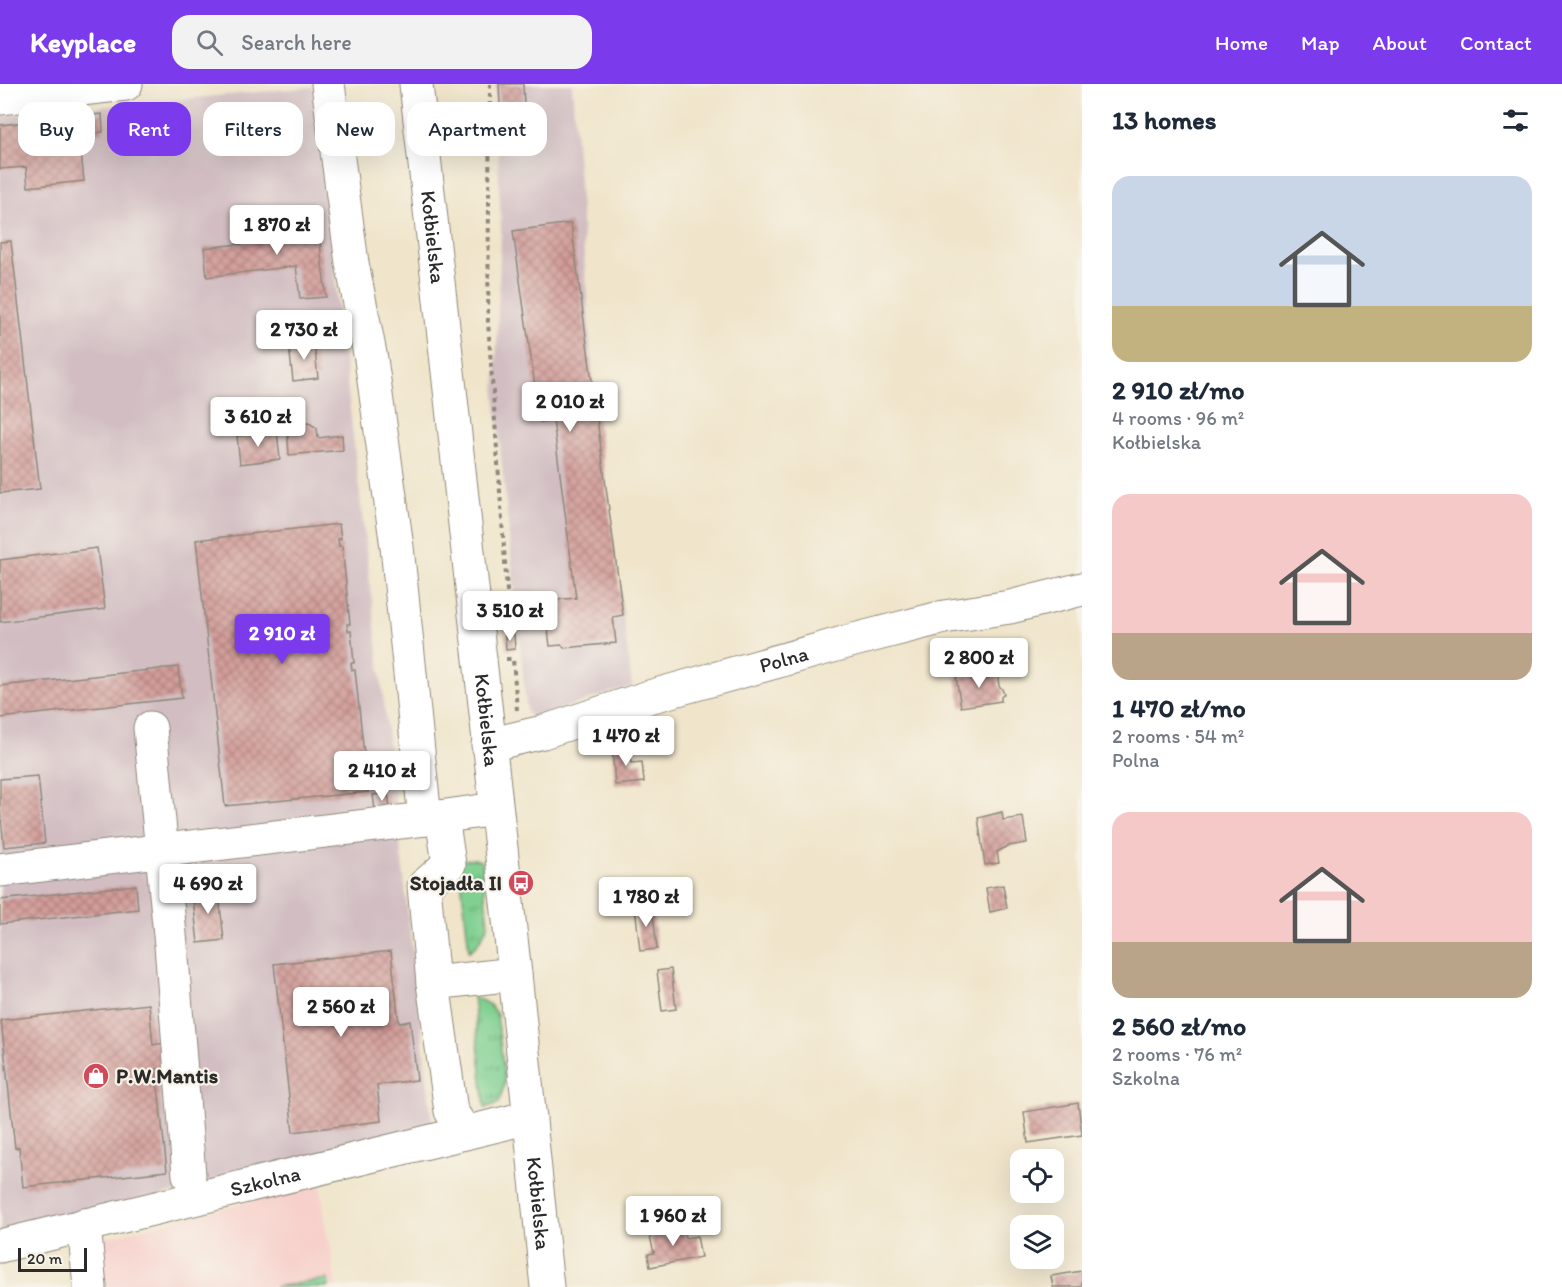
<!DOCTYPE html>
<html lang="en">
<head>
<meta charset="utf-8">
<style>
	body { margin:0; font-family:Itim,sans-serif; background:#f2f2f3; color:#1f2937; height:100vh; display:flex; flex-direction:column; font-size:22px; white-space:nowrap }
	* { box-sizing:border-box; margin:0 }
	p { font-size:20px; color:#747a83 }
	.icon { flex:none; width:33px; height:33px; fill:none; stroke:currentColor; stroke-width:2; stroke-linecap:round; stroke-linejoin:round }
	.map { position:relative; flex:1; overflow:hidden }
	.panel { display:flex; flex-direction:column; background:#fff; width:480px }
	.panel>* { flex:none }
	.hud { position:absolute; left:18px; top:18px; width:570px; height:54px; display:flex; gap:12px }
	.controls { position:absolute; left:1010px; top:1065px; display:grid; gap:12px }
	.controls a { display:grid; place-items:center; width:54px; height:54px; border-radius:12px; background:#fff; box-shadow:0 6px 24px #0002; font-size:30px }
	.scale { position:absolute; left:18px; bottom:15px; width:69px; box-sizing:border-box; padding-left:6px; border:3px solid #2b2b2b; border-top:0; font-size:16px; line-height:21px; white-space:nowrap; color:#2b2b2b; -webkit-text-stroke:4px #f7f3e8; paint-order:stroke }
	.price { position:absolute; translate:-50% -51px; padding:0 14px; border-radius:6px; background:#fff; color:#222; font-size:20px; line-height:39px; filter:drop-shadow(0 2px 3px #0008) }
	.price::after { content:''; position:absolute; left:50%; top:36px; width:18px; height:14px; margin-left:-9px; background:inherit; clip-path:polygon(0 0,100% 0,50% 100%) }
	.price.on { background:#7c3aed; color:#fff }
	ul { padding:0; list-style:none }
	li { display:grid; align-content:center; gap:12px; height:318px; padding:0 30px }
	li span { display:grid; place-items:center; height:186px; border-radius:18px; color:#555 }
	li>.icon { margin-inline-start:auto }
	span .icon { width:108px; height:108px; fill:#fffc; stroke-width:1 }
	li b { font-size:26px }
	h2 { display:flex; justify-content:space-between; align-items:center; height:72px; padding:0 30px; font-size:26px }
	.tag { padding:0 21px; border-radius:18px; background:#fff; box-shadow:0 6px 24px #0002; font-size:21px; line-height:54px }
	.tag.on { background:#7c3aed; color:#fff }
	header { display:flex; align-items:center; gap:36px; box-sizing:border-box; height:84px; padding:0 30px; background:#7c3aed; color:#fff }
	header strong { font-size:28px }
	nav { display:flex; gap:33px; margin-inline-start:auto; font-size:21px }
	.search { width:420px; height:54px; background:#f2f2f3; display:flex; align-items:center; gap:15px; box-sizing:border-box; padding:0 21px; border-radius:18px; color:#747a83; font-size:22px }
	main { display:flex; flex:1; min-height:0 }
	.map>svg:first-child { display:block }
</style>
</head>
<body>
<header>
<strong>Keyplace</strong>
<div class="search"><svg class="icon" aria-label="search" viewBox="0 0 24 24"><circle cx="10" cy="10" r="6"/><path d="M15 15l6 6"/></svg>Search here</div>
<nav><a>Home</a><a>Map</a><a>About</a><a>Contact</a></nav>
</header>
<main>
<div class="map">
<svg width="1082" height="1203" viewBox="0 0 1082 1203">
	<defs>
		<pattern id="grass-tufts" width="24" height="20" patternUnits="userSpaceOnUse" patternTransform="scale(1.5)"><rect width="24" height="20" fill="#80d091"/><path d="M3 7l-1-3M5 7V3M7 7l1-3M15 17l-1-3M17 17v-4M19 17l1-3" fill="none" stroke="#69a977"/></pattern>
		<pattern id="building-cross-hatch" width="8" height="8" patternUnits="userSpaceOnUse" patternTransform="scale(1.5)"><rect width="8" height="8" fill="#d39d9a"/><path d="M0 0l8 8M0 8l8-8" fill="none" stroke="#ab807e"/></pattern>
	</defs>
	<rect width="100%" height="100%" fill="#f7f3e8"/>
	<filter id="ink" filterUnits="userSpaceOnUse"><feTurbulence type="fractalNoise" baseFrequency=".0167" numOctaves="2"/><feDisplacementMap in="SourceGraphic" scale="12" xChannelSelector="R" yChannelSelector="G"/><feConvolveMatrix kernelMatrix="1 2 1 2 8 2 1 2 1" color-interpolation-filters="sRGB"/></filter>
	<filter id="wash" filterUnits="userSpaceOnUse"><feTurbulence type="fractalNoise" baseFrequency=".008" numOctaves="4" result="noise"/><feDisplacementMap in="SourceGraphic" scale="24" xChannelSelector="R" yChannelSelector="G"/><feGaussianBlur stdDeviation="1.35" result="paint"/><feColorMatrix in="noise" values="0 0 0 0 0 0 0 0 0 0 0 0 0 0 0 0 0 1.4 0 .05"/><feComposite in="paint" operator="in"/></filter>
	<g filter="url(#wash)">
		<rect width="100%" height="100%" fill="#f0e5cb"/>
		<path fill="#f7d0cb" d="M321,1100L327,1153L330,1157L336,1203H76L71,1162Z"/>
		<g fill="#d2bec2">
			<path d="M495,0H572L593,299L632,602L535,633L527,630L495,312L501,147Z"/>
			<path d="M313,3L433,1047L0,1150V32Z"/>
		</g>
		<g fill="url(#grass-tufts)" stroke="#567e5e" stroke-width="1.5">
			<path d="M475,775L482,778L488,842L477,861L469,867L459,776Z"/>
			<path d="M473,912L490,921L497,931L505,998L499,1019L485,1024Z"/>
		</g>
		<path fill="#80d091" stroke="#567e5e" stroke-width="1.5" d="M328,1195L329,1203H274Z"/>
		<g id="blocks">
			<g fill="url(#building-cross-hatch)">
				<path d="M499,0H523L525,43L501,44Z"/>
				<path d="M102,30L103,48L79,50L84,97L28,103L26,83L0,85V41Z"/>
				<path d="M316,125L326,213L300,215L296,182L207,193L204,164L293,154L289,128Z"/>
				<path d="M571,139L623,531L613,533L616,559L564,564L562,561L550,562L547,539H544L541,517L576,514L553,336L540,338L513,147Z"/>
				<path d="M11,157L40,405L0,409V158Z"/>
				<path d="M314,258L318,294L293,297L289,261Z"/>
				<path d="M309,339L317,344L318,354L342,351L343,366L289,371L287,341Z"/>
				<path d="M277,347L280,375L240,380L237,352Z"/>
				<path d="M339,440L341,455H338L339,462H342L350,540H347L348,547H351L354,579H351L352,586H355L368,708L225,722L196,456Z"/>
				<path d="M97,464L105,525L0,538V476Z"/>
				<path d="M514,550L515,565L506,566L505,551Z"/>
				<path d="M178,583L182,614L0,634V602Z"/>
				<path d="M997,587L999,602L1002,605L1004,610L1001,613V617L961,623L956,593Z"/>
				<path d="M629,661L631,679L642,678L644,698L615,701L612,663Z"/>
				<path d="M38,692L45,759L4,763L0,725V695Z"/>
				<path d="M388,709L390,724L375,726L373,711Z"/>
				<path d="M1002,728L1003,736L1023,733L1027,759L1008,762L997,768L999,779L985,781L978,734Z"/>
				<path d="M136,801L138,825L0,840V816Z"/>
				<path d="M1003,801L1007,824L990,828L986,804Z"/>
				<path d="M218,803L224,856L198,859L192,806Z"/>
				<path d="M652,821L657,865L640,867L635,822Z"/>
				<path d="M391,867L399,939L410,937L417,996L377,1001L381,1037L293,1048L274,880Z"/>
				<path d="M671,885L676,925L662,927L657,887Z"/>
				<path d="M149,920L153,961L165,959L168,984L156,985L167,1087L23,1103L19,1063L15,1064L1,936Z"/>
				<path d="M1078,1019L1082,1051L1028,1059L1024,1028Z"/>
				<path d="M683,1141L685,1154L697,1152L701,1173L650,1183L648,1170L654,1169L649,1148Z"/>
				<path d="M1082,1187V1203H1053L1051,1192Z"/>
			</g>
		</g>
	</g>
	<g filter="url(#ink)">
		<use href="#blocks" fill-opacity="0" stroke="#8e887b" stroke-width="1.5"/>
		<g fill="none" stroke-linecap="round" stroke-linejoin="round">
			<g stroke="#8e887b" stroke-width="35">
				<g id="minor">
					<path d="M328,0L352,179L371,275L397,463L425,735L496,725"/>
					<path id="s1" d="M416,0L515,890L547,1203"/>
					<path d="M0,14L126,0"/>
					<path d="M150,644L171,861L189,1091"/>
					<path id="s2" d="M488,661L543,648L649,613L854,556L944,533L1010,523L1082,505"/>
					<path d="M0,786L425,735"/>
					<path d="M433,899L424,802L449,780L442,733"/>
					<path d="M465,1049L451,1027L433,899L515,890"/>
					<path d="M84,1141L90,1203"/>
					<path id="s3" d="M0,1162L530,1033"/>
				</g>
			</g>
			<g stroke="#8e887b" stroke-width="4" stroke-dasharray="4.5 4.5" stroke-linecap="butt">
				<path d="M490,0L488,238L508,521L501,526"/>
				<path d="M506,575H513L517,626"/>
			</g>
			<use href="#minor" stroke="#fff" stroke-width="33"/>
		</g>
	</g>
	<defs>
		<g id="bus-disc" transform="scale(1.35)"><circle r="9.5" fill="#d1495b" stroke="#f7f3e8"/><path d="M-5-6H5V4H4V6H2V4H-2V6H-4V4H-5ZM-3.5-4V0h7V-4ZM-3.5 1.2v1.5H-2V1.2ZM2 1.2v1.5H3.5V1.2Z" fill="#fff"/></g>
		<g id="shop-disc" transform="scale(1.35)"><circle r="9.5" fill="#d1495b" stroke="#f7f3e8"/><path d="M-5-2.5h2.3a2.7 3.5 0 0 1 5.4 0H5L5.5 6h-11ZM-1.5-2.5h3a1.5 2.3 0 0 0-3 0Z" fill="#fff"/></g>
	</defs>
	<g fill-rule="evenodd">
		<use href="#bus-disc" x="521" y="799"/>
		<use href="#shop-disc" x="96" y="992"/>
	</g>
	<g text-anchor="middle" stroke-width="4.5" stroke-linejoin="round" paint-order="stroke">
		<g font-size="21" fill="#2b2b2b" stroke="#f7f3e8">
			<text dy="7" stroke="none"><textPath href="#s1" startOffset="154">Kołbielska</textPath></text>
			<text dy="7" stroke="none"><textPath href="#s2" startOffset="308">Polna</textPath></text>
			<text dy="7" stroke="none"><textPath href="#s1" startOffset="640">Kołbielska</textPath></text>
			<text dy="7" stroke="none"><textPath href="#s3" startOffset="273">Szkolna</textPath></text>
			<text dy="7" stroke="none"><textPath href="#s1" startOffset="1126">Kołbielska</textPath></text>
		</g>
		<g font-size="21" font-weight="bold" fill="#2b2b2b" stroke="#f7f3e8" text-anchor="end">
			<text x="502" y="806">Stojadła II</text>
			<text x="116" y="999" text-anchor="start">P.W.Mantis</text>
		</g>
	</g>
</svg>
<div class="controls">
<a><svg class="icon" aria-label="locate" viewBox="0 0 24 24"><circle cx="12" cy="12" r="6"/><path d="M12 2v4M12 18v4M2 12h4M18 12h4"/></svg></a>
<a><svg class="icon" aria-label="layers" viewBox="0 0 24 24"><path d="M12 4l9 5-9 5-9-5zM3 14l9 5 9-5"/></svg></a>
</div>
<div class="scale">20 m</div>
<b class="price" style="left:277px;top:172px">1 870 zł</b>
<b class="price" style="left:304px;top:277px">2 730 zł</b>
<b class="price" style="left:570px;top:349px">2 010 zł</b>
<b class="price" style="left:258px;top:364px">3 610 zł</b>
<b class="price" style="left:510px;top:558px">3 510 zł</b>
<b class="price on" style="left:282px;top:581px">2 910 zł</b>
<b class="price" style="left:979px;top:605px">2 800 zł</b>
<b class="price" style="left:626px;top:683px">1 470 zł</b>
<b class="price" style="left:382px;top:718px">2 410 zł</b>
<b class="price" style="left:208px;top:831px">4 690 zł</b>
<b class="price" style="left:646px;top:844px">1 780 zł</b>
<b class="price" style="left:341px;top:954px">2 560 zł</b>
<b class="price" style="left:673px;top:1163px">1 960 zł</b>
<div class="hud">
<a class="tag">Buy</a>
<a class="tag on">Rent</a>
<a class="tag">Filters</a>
<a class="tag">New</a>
<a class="tag">Apartment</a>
</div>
</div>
<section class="panel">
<h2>13 homes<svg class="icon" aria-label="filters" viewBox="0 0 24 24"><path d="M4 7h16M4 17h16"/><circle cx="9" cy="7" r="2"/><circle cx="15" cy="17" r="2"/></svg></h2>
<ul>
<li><span style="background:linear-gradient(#c9d6e8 70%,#c2b280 0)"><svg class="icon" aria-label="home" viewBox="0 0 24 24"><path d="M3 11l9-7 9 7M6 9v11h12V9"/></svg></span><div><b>2 910 zł/mo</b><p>4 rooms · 96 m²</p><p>Kołbielska</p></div></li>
<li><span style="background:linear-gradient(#f6c9c9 75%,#b9a48a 0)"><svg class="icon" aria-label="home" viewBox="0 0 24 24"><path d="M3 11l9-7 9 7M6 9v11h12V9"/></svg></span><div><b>1 470 zł/mo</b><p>2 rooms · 54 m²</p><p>Polna</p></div></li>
<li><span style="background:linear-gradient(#f6c9c9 70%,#b9a48a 0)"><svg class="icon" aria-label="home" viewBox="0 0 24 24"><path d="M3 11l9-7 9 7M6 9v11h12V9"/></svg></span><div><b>2 560 zł/mo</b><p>2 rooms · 76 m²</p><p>Szkolna</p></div></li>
</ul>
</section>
</main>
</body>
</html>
